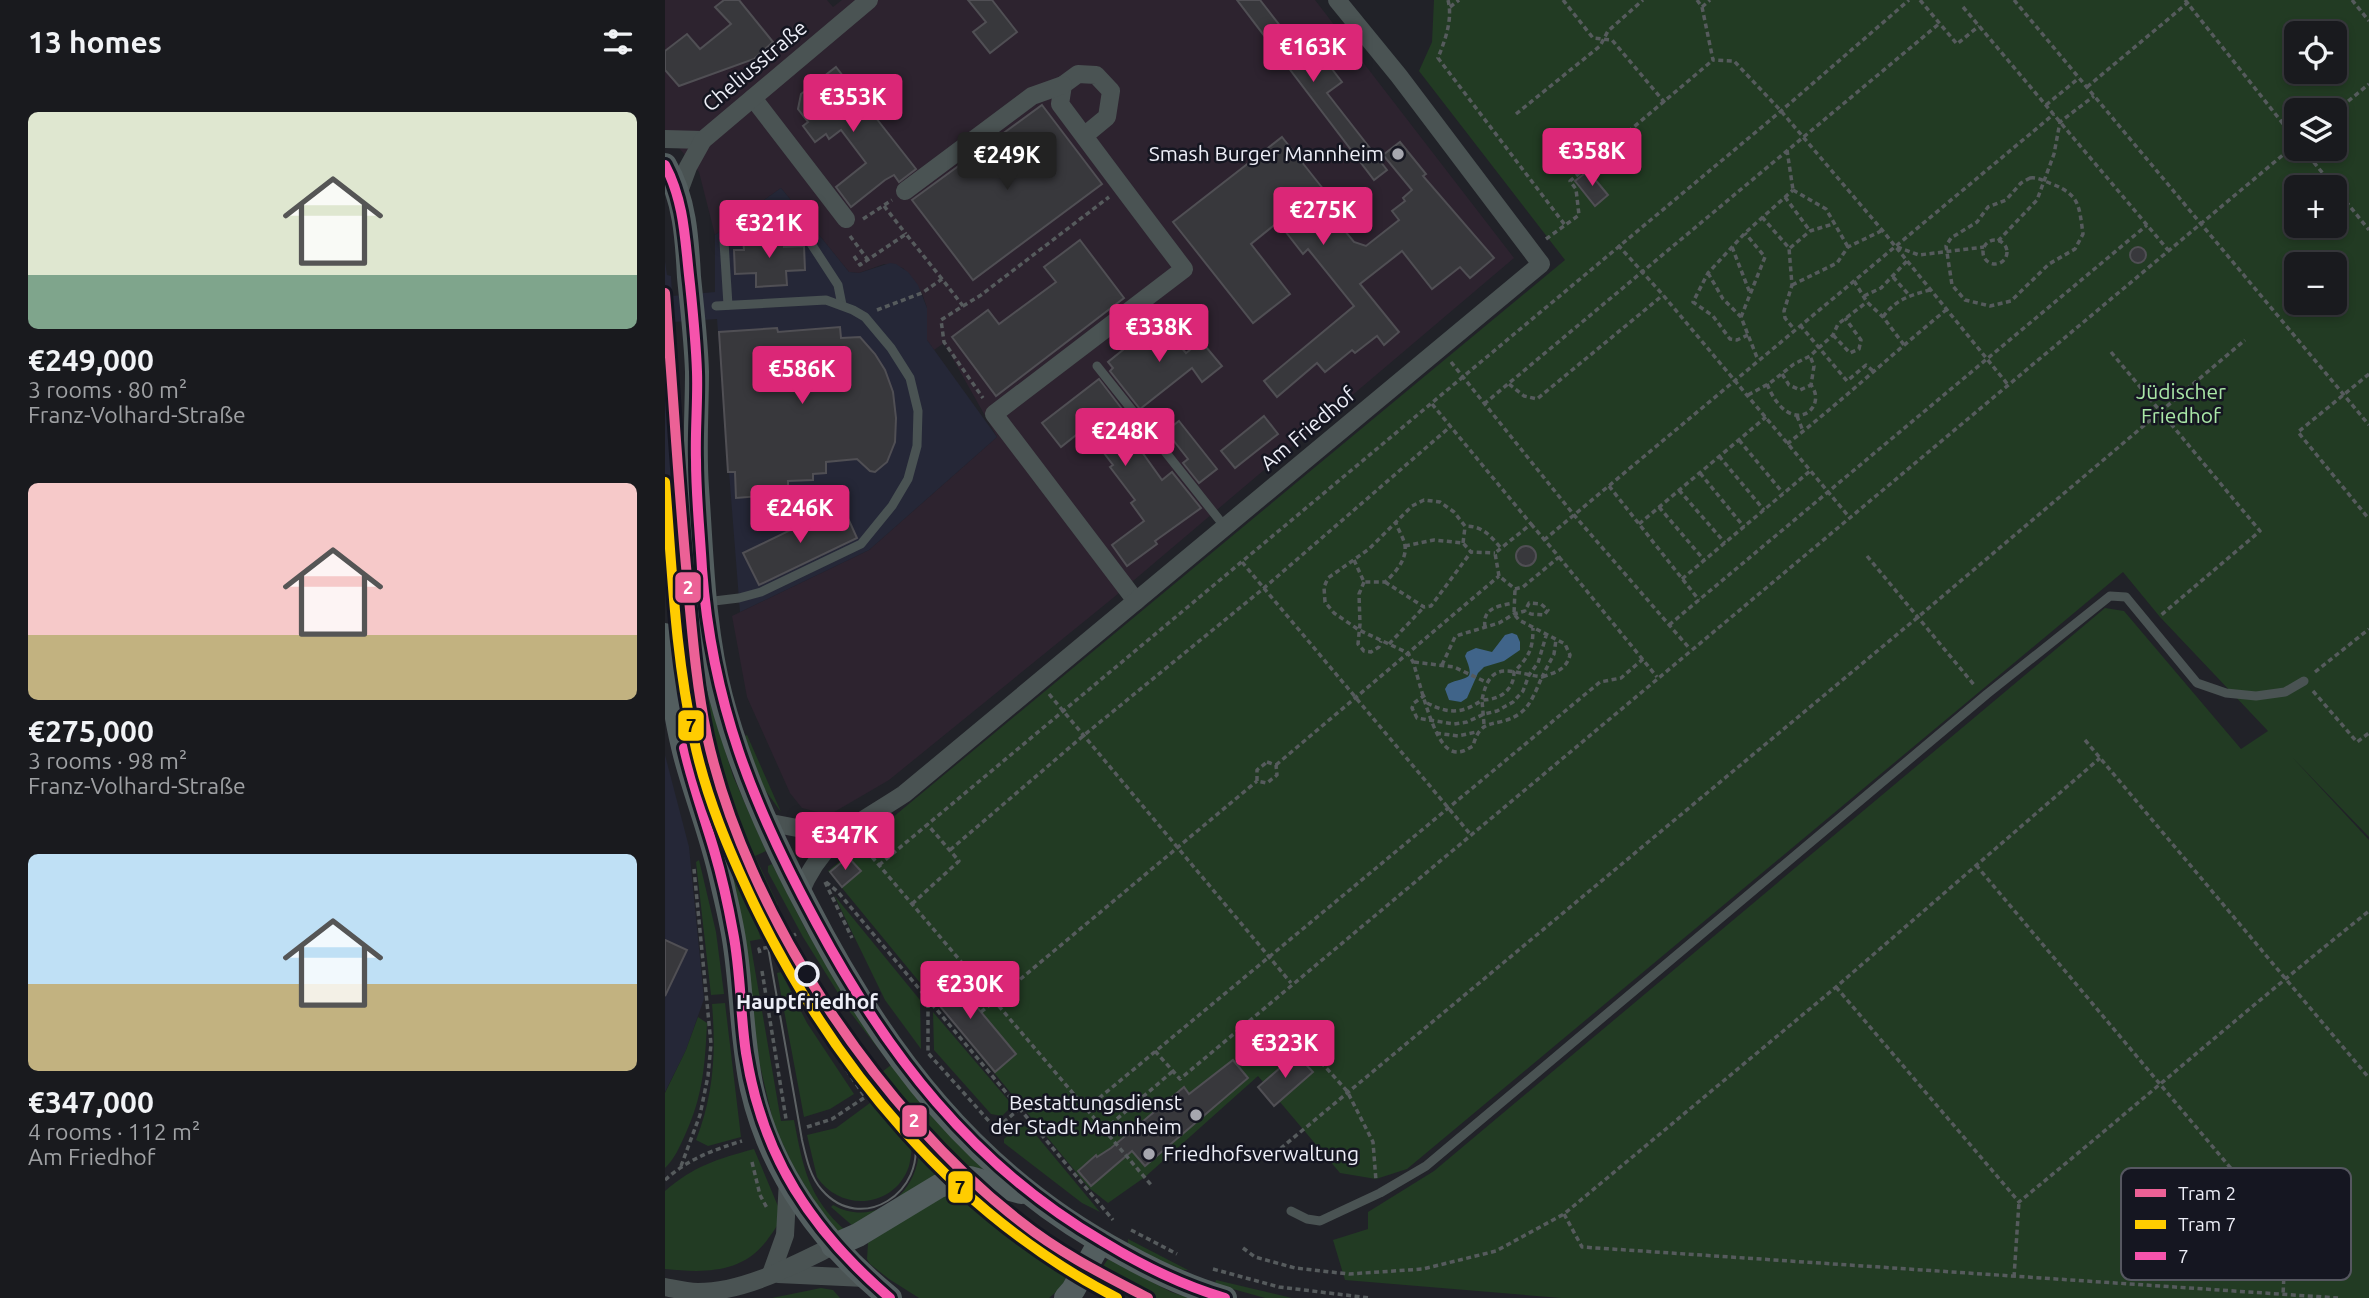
<!DOCTYPE html>
<html lang="en">
<head>
<meta charset="utf-8">
<style>
	body { margin:0; font-family:Ubuntu,sans-serif; background:#26272b; color:#f1f3f6; height:100vh; display:flex; flex-direction:column; font-size:26px; white-space:nowrap }
	* { box-sizing:border-box; margin:0 }
	p { font-size:23px; color:#9fa1a4 }
	.icon { flex:none; width:38px; height:38px; fill:none; stroke:currentColor; stroke-width:2; stroke-linecap:round; stroke-linejoin:round }
	.map { position:relative; flex:1; overflow:hidden }
	.drawer { display:flex; flex-direction:column; background:#191a1e; width:665px }
	.drawer>* { flex:none }
	.tools { position:absolute; left:1619px; top:21px; display:grid; gap:14px }
	.tools a { display:grid; place-items:center; width:63px; height:63px; border-radius:10px; background:#191a1e; box-shadow:0 4px 10px #0003,0 0 0 2px #37383c; font-size:35px }
	.price { position:absolute; translate:-50% -60px; padding:0 16px; border-radius:7px; background:#db2777; color:#fff; font-size:23px; line-height:46px; filter:drop-shadow(0 2px 4px #0008) }
	.price::after { content:''; position:absolute; left:50%; top:42px; width:21px; height:16px; margin-left:-10px; background:inherit; clip-path:polygon(0 0,100% 0,50% 100%) }
	.price.selected { background:#222; color:#fff }
	ul { padding:0; list-style:none }
	li { display:grid; align-content:center; gap:14px; height:371px; padding:0 28px }
	li span { display:grid; place-items:center; height:217px; border-radius:10px; color:#555 }
	li>.icon { margin-inline-start:auto }
	span .icon { width:126px; height:126px; fill:#fffc; stroke-width:1 }
	li b { font-size:30px }
	h2 { display:flex; justify-content:space-between; align-items:center; height:84px; padding:0 28px; font-size:30px }
	main { display:flex; flex:1; min-height:0 }
	.map>svg:first-child { display:block }
</style>
</head>
<body>
<main>
<section class="drawer">
<h2>13 homes<svg class="icon" aria-label="filters" viewBox="0 0 24 24"><path d="M4 7h16M4 17h16"/><circle cx="9" cy="7" r="2"/><circle cx="15" cy="17" r="2"/></svg></h2>
<ul>
<li><span style="background:linear-gradient(#dfe7d0 75%,#7fa58c 0)"><svg class="icon" aria-label="home" viewBox="0 0 24 24"><path d="M3 11l9-7 9 7M6 9v11h12V9"/></svg></span><div><b>€249,000</b><p>3 rooms · 80 m²</p><p>Franz-Volhard-Straße</p></div></li>
<li><span style="background:linear-gradient(#f6c9c9 70%,#c2b280 0)"><svg class="icon" aria-label="home" viewBox="0 0 24 24"><path d="M3 11l9-7 9 7M6 9v11h12V9"/></svg></span><div><b>€275,000</b><p>3 rooms · 98 m²</p><p>Franz-Volhard-Straße</p></div></li>
<li><span style="background:linear-gradient(#bfe0f5 60%,#c2b280 0)"><svg class="icon" aria-label="home" viewBox="0 0 24 24"><path d="M3 11l9-7 9 7M6 9v11h12V9"/></svg></span><div><b>€347,000</b><p>4 rooms · 112 m²</p><p>Am Friedhof</p></div></li>
</ul>
</section>
<div class="map">
<svg width="1704" height="1298" viewBox="0 0 1704 1298">
	<rect width="100%" height="100%" fill="#212228"/>
	<path fill="#2d232f" d="M0,0H162L168,7L177,0H650L849,258L448,598L224,780L164,815L137,808L125,793L82,697L67,616L204,550L332,437L279,343L269,350L262,340V308L257,293L238,268L219,264L194,273L184,272L116,188L50,235L34,172L0,131Z"/>
	<g fill="#252737">
		<path d="M116,188L184,272L194,273L225,263L231,264L243,272L253,285L262,308V340L332,437L204,550L75,612L52,319L9,322L20,480L41,718L65,803L83,851L121,932L108,939L97,940L73,869H64L34,770L16,679L0,491V261L2,275L6,276L7,296L50,292V235Z"/>
		<path d="M0,755L24,847L39,999L21,1050L0,1092Z"/>
	</g>
	<g fill="#223b23" fill-rule="evenodd">
		<path d="M769,0H1704V837L1627,757L1704,840V1298H896L680,1280L668,1240L703,1229V1212L769,1171L1440,608L1459,611L1576,749L1603,731L1495,617L1458,572L742,1169L711,1179L675,1173L593,1076L480,1177L443,1203L424,1188L163,871L900,260L754,71L767,42ZM1631,33H1670V72H1631ZM1631,110H1670V149H1631ZM1631,187H1670V226H1631ZM1631,264H1670V303H1631Z"/>
		<path d="M31,626L45,702L68,776L101,851L90,856L113,905L109,907C81,846 56,785 42,719C35,689 32,658 29,627Z"/>
		<path d="M82,735L116,812L98,787L79,736Z"/>
		<path d="M34,860L51,932L59,994L46,995L31,862Z"/>
		<path d="M107,864L142,932L177,992L318,1169L301,1172L235,1102L197,1049L198,1048L217,1072L226,1065L185,1012L138,937L103,872V866Z"/>
		<path d="M64,869H73L96,939L85,941L116,1121L129,1120C138,1167 143,1198 181,1231L173,1234L150,1202L130,1170L109,1125L93,1057Z"/>
		<path d="M169,895L255,1000L256,1049L220,1000Z"/>
		<path d="M116,972L142,1023L189,1094L165,1109L139,1117L112,973Z"/>
		<path d="M60,1003L76,1137L43,1146L31,1140C49,1094 51,1052 47,1004Z"/>
		<path d="M268,1012L344,1101L343,1110L337,1116L326,1114L269,1050Z"/>
		<path d="M33,1017L42,1023C40,1065 38,1096 20,1135C14,1148 10,1158 0,1168V1093L21,1050Z"/>
		<path d="M209,1100L220,1114L224,1112C230,1121 240,1129 244,1139C248,1147 246,1158 244,1166C230,1208 176,1213 152,1177L142,1135L171,1128Z"/>
		<path d="M359,1126L366,1129L435,1212L417,1203L339,1143V1139L352,1127Z"/>
		<path d="M89,1149L115,1211C115,1222 112,1227 105,1236C80,1274 41,1273 0,1269V1191C29,1166 52,1159 89,1149Z"/>
		<path d="M257,1149L282,1175L189,1227L166,1207L168,1205C209,1228 251,1195 254,1152Z"/>
		<path d="M296,1189L342,1230L403,1274C399,1284 393,1291 384,1298H254L224,1279L205,1264L202,1259L203,1243L280,1193Z"/>
		<path d="M463,1239L523,1270H511L463,1244Z"/>
		<path d="M443,1259L506,1292L524,1298H490L434,1272Z"/>
		<path d="M551,1280L627,1298H600L550,1284Z"/>
		<path d="M156,1288L168,1290L175,1298H107Z"/>
	</g>
	<path fill="#406489" d="M847,633L852,635L855,642V650L839,661L819,667L813,673L802,698L796,702L784,700L780,689L783,684C802,675 811,683 800,656L802,652L811,648L827,652L840,635Z"/>
	<g fill="#38383c" stroke="#504f54" stroke-width="2">
		<path d="M59,0H74L108,42L89,59L14,86L0,70V51L22,34L35,49L66,24L50,7Z"/>
		<path d="M303,0H327L352,32L325,53L308,32L321,22Z"/>
		<path d="M572,0H595L652,73L663,64L677,82L662,93L722,170L709,180Z"/>
		<path d="M171,67L251,169L234,182L229,175L220,180L186,207L171,187L201,163L176,130L164,139L161,134L150,142L138,126L143,122L133,109L136,94Z"/>
		<path d="M377,105L437,184L308,280L247,200Z"/>
		<path d="M617,137L682,219L675,225L689,242L701,246L734,220L727,211L740,201L738,198L747,190L718,155L735,142L761,174L758,176L829,258L805,278L795,267L767,289L737,251L695,284L734,332L719,345L712,336L690,353L687,350L660,372L652,363L612,397L599,381L689,306L643,249L638,254L613,222L586,244L625,294L588,323L508,222Z"/>
		<path d="M923,171L943,195L930,206L910,181Z"/>
		<path d="M119,237V247L139,246L140,270L121,271L122,285L91,287V273L70,274L69,250H79L78,239Z"/>
		<path d="M415,240L459,298L331,396L287,337L323,310L334,324L391,282L379,267Z"/>
		<circle cx="1473" cy="255" r="8"/>
		<path d="M494,321L521,353L536,341L557,366L537,382L527,368L475,409L445,371L448,368L443,362Z"/>
		<path d="M175,327L176,338L195,337L210,354L220,370L228,392L231,418L230,442L222,462L210,472L205,471L192,459L161,462V473L148,474V480L123,481V494L71,498L70,472H63L54,332L112,328L113,332Z"/>
		<path d="M434,379L464,418L457,424L497,480L507,472L536,508L490,541L492,544L462,566L447,545L479,521L466,503L470,500L445,467L448,465L420,428L396,447L377,423Z"/>
		<path d="M599,416L613,434L570,468L556,451Z"/>
		<path d="M514,421L552,469L534,483L518,463L523,459L501,431Z"/>
		<path d="M177,505L192,538L94,585L78,553Z"/>
		<circle cx="861" cy="556" r="10"/>
		<path d="M183,857L196,871L177,887L165,872Z"/>
		<path d="M0,940L22,950L0,996Z"/>
		<path d="M281,970L351,1054L330,1072L259,987Z"/>
		<path d="M631,1054L648,1072L609,1106L593,1087Z"/>
		<path d="M568,1060L583,1078L480,1166L467,1151L426,1186L413,1171L431,1155L432,1157L446,1148L519,1087L524,1094Z"/>
	</g>
	<g fill="none" stroke-linecap="round" stroke-linejoin="round">
		<g stroke="#565b5d" stroke-width="3.5" stroke-dasharray="5 3.5" stroke-linecap="butt">
			<path d="M783,0C788,20 780,40 773,58L900,225"/>
			<path d="M898,0L928,38L947,40L1000,103"/>
			<path d="M1032,0L1037,7L1048,60L1069,61L1116,111L1217,230L1344,386"/>
			<path d="M1255,0L1292,44L1314,26"/>
			<path d="M1349,0L1704,425"/>
			<path d="M1520,0L1631,140"/>
			<path d="M1687,0L1704,21"/>
			<path d="M785,7L794,0"/>
			<path d="M1037,7L1045,0"/>
			<path d="M1298,7L1503,250"/>
			<path d="M1422,87L1526,0"/>
			<path d="M1381,105L1414,78"/>
			<path d="M1670,112L1704,84"/>
			<path d="M851,114L935,46L943,31L978,0"/>
			<path d="M1638,149L1669,187"/>
			<path d="M1122,150L1128,190"/>
			<path d="M1365,178C1373,177 1379,181 1387,184C1415,195 1414,206 1418,234L1410,249L1384,264L1346,301L1325,306L1300,300L1287,285L1281,246L1286,238L1312,222L1323,207L1341,200L1356,183Z"/>
			<path d="M1670,188L1704,230"/>
			<path d="M1128,190L1161,209L1183,247"/>
			<path d="M1120,197L1145,231"/>
			<path d="M219,206L241,234"/>
			<path d="M1097,217L1124,248L1127,285L1119,311L1120,318L1129,329"/>
			<path d="M198,219L227,200"/>
			<path d="M185,236L203,260"/>
			<path d="M881,239L914,215L911,189L905,181L1048,60"/>
			<circle cx="1330" cy="252" r="12"/>
			<path d="M1333,241L1372,200L1389,154L1395,122L1429,96"/>
			<path d="M953,245L998,295L1185,518"/>
			<path d="M1067,247L1085,293"/>
			<path d="M1232,247L1254,255L1319,247"/>
			<path d="M1125,248L1145,231L1168,224"/>
			<path d="M189,256L195,265L241,234L277,279"/>
			<path d="M1043,273L1058,299L1076,317L1093,360"/>
			<path d="M1228,277L1244,295"/>
			<path d="M1189,281L1202,302L1218,317L1239,345"/>
			<path d="M1127,285L1172,263L1183,247L1216,231"/>
			<path d="M1199,296L1216,288L1242,261"/>
			<path d="M298,306L316,295L444,197"/>
			<path d="M212,310L257,293L277,279L298,306L276,320L279,342L318,398"/>
			<path d="M1076,317L1100,257L1080,233"/>
			<path d="M1218,317C1230,300 1245,295 1265,290"/>
			<path d="M1135,325L1182,381L1201,365L1208,371"/>
			<path d="M1083,335L1072,340L1065,339L1048,316L1028,302L1043,273L1080,233L1128,190"/>
			<path d="M1168,335L1185,353L1194,349L1196,340L1180,318"/>
			<path d="M1446,352L1595,531L1495,616"/>
			<path d="M786,362L909,515L1025,649"/>
			<path d="M1117,374L1124,385L1135,390L1146,385"/>
			<path d="M1704,374L1633,432L1704,519"/>
			<path d="M844,384L859,396L872,399L998,295"/>
			<path d="M1102,384C1125,440 1164,408 1146,385L1149,366L1145,356"/>
			<path d="M1083,395L1105,383L1129,364L1145,356L1168,335L1173,324L1202,302"/>
			<path d="M767,404L866,524"/>
			<path d="M819,404L1275,23"/>
			<path d="M1132,416L1138,431"/>
			<path d="M1074,440L1118,493"/>
			<path d="M1122,444C1177,401 1227,354 1281,310"/>
			<path d="M1054,456L1099,510"/>
			<path d="M1035,473L1079,527"/>
			<path d="M944,486L1034,600"/>
			<path d="M1014,490L1060,543"/>
			<path d="M994,507L1039,560"/>
			<path d="M866,524L894,557L858,587L850,589L834,576L830,553Z"/>
			<path d="M974,524L1101,417"/>
			<path d="M879,540L1389,114"/>
			<path d="M798,543L800,527"/>
			<path d="M740,546L769,540L798,543L806,552L830,553"/>
			<path d="M835,547C825,535 817,526 800,526L789,512L775,502L759,500L747,506L704,549L663,578L659,587L660,602L669,613L694,630L743,653L748,662C755,682 768,744 787,751C795,754 801,750 808,746C816,715 832,729 854,714C866,706 871,690 877,677C891,672 901,670 905,655L900,644L854,620L849,614L850,589"/>
			<path d="M1202,556L1310,686"/>
			<path d="M894,557L992,677"/>
			<path d="M689,560L699,582H720C729,574 742,560 740,546C739,538 733,530 731,523"/>
			<path d="M577,562L806,835"/>
			<path d="M1017,579L1145,471"/>
			<path d="M699,582L694,594L695,624L693,644L699,651L706,652L714,647L716,641"/>
			<path d="M720,582L759,607L766,606L806,552"/>
			<path d="M1004,625L1482,225"/>
			<path d="M820,627C817,608 833,606 848,603"/>
			<path d="M724,644L759,607"/>
			<path d="M749,662L789,667L821,682"/>
			<path d="M777,665L790,637L794,635L834,623L849,614L860,611L866,614L879,615L883,610L876,604L864,603L860,611"/>
			<path d="M1650,672L1704,629"/>
			<path d="M1648,691L1692,742L1704,733"/>
			<path d="M384,694L626,983"/>
			<path d="M760,695L749,703L747,708L752,718L789,724L802,722L819,714L832,711L848,702L858,691L864,675L873,663L881,636"/>
			<path d="M762,703C784,714 797,714 817,700C825,659 844,672 877,677L889,654L891,640"/>
			<path d="M819,724L817,700C835,700 849,690 849,672C864,656 868,650 868,628"/>
			<path d="M771,733L793,736L811,732"/>
			<path d="M1420,740L1704,1078"/>
			<path d="M602,762L611,765L612,775L602,783L592,781V770Z"/>
			<path d="M611,765L834,576"/>
			<path d="M196,844L487,1186"/>
			<path d="M285,850L418,736L599,588L786,426"/>
			<path d="M214,865L1116,111L1244,0"/>
			<path d="M1311,865L1621,1234L1618,1295"/>
			<path d="M160,882L187,938"/>
			<path d="M161,882L173,892L448,1220"/>
			<path d="M247,904L294,861L262,824"/>
			<path d="M95,953L94,949L110,946L131,934"/>
			<path d="M97,971L121,1119"/>
			<path d="M1171,987L1354,1202C1471,1106 1585,1006 1704,911"/>
			<path d="M263,1003V1053L331,1129"/>
			<path d="M316,1012L592,781"/>
			<path d="M639,1043L682,1091L708,1142L711,1181"/>
			<path d="M490,1051L515,1079L1631,144"/>
			<path d="M177,1063L200,1097"/>
			<path d="M421,1109L935,682L956,678L978,659"/>
			<path d="M142,1127L167,1119L205,1094"/>
			<path d="M332,1128L355,1108"/>
			<path d="M439,1130L508,1071"/>
			<path d="M609,1154L1253,617L1580,340"/>
			<path d="M87,1162L95,1195L102,1208"/>
			<path d="M16,1166L35,1115L43,1076L46,1044L29,869"/>
			<path d="M0,1180C23,1159 48,1150 77,1141"/>
			<path d="M899,1214L917,1247L1673,1298"/>
			<path d="M466,1230L512,1254"/>
			<path d="M578,1248L590,1257L630,1268L684,1274L758,1269L831,1251L899,1214L1171,987L1435,758"/>
			<path d="M548,1269L614,1287L705,1298"/>
			<path d="M1349,1277L1354,1202"/>
		</g>
		<g stroke="#4a5353" stroke-width="9">
			<path d="M63,305L59,242L70,223L89,214H108L145,242L173,285L177,305"/>
			<path d="M432,366L560,527"/>
			<path d="M41,602L74,598L96,592L196,544L227,506L243,479L252,446L253,411L245,378L226,348L200,317L188,310L161,300L51,306"/>
			<path d="M626,1211L642,1219L655,1221L715,1193L761,1166L1322,694L1445,596L1461,597L1532,683L1561,693L1591,696L1620,692L1639,681"/>
		</g>
		<g stroke="#4a5353" stroke-width="18">
			<path d="M88,98L181,219"/>
			<path d="M419,136L442,117L446,91L431,75L413,74L398,85L395,104C436,159 477,214 519,269L329,414L471,601"/>
			<path d="M0,139L38,140"/>
			<path d="M240,191L367,96L398,85"/>
			<path d="M13,194L23,167L38,140L204,0"/>
			<path d="M101,822L153,832H177"/>
			<path d="M135,893C157,838 192,825 239,794L876,264L734,76L672,0"/>
			<path d="M106,1274L120,1235L123,1180"/>
			<path d="M113,1274L200,1278"/>
			<path d="M0,1287C10,1289 22,1292 33,1292C79,1292 127,1266 168,1246"/>
		</g>
		<g stroke="#535e5f" stroke-width="24">
			<path d="M0,165C20,199 22,239 24,277C27,308 31,340 32,372C32,410 29,449 32,488C37,557 38,629 56,697C75,769 106,838 141,904C217,1052 310,1176 460,1255C493,1273 524,1288 560,1298"/>
			<path d="M0,635C5,675 10,716 20,755C31,797 47,836 56,878C61,901 67,923 70,946C77,993 77,1042 87,1089C106,1173 159,1245 225,1298"/>
			<path d="M168,1246L193,1235L274,1186L294,1180L305,1178L356,1192"/>
			<path d="M401,1298L408,1290L435,1242"/>
		</g>
		<path stroke="#5d6264" stroke-width="2" d="M75,865L86,890L103,947L137,1140C141,1157 145,1177 157,1190C196,1235 262,1192 249,1137C245,1119 234,1104 222,1090"/>
		<g stroke="#151621" stroke-width="16">
			<g id="bus-1">
				<path d="M0,165C20,203 20,242 25,284C28,313 31,342 32,372C33,401 30,431 31,460C31,496 35,533 37,569C47,703 87,804 151,922C221,1053 307,1165 437,1241C476,1265 516,1285 560,1298"/>
				<path d="M19,748C27,783 39,816 49,850C57,877 63,904 68,932C76,972 75,1013 81,1053C97,1157 147,1231 225,1298"/>
			</g>
		</g>
		<use href="#bus-1" stroke="#f653ac" stroke-width="10"/>
		<g stroke="#151621" stroke-width="16">
			<path id="tram-1" d="M0,293C8,388 13,483 22,577C27,630 31,684 42,736C81,913 214,1112 356,1222C395,1253 439,1275 483,1298"/>
		</g>
		<g stroke="#151621" stroke-width="16">
			<path id="tram-2" d="M0,482C7,567 10,656 29,740C41,797 64,851 89,904C168,1067 289,1214 452,1298"/>
		</g>
		<use href="#tram-1" stroke="#ec6196" stroke-width="10"/>
		<use href="#tram-2" stroke="#fc0" stroke-width="10"/>
	</g>
	<g fill="#a6a7af" stroke="#151621" stroke-width="2.5">
		<circle cx="733" cy="154" r="7"/>
		<circle cx="531" cy="1115" r="7"/>
		<circle cx="484" cy="1154" r="7"/>
	</g>
	<circle fill="#151621" stroke="#edeef7" stroke-width="3.5" cx="142" cy="974" r="11"/>
	<g text-anchor="middle" stroke-width="5" stroke-linejoin="round" paint-order="stroke">
		<g font-size="21" fill="#edeef7" stroke="#151621">
			<text transform="translate(90 66) rotate(-40)" y="7">Cheliusstraße</text>
			<text transform="translate(643 429) rotate(-40)" y="7">Am Friedhof</text>
		</g>
		<g font-size="21" fill="#edeef7" stroke="#151621" text-anchor="end">
			<text x="719" y="161">Smash Burger Mannheim</text>
			<text x="517" y="1110">Bestattungsdienst<tspan x="517" dy="24">der Stadt Mannheim</tspan></text>
			<text x="498" y="1161" text-anchor="start">Friedhofsverwaltung</text>
		</g>
		<g font-size="21" fill="#a9e7a7" stroke="#151621">
			<text x="1516" y="399">Jüdischer<tspan x="1516" dy="24">Friedhof</tspan></text>
		</g>
		<g font-size="21" font-weight="bold" fill="#edeef7" stroke="#151621">
			<text x="142" y="1009">Hauptfriedhof</text>
		</g>
	</g>
	<rect x="1456" y="1168" width="230" height="112" rx="10" fill="#151621" stroke="#565761" stroke-width="2"/>
	<rect x="1470" y="1189" width="31" height="8" fill="#ec6196"/>
	<rect x="1470" y="1220" width="31" height="9" fill="#fc0"/>
	<rect x="1470" y="1252" width="31" height="8" fill="#f653ac"/>
	<g font-size="19" fill="#edeef7">
		<text x="1513" y="1200">Tram 2</text>
		<text x="1513" y="1231">Tram 7</text>
		<text x="1513" y="1263">7</text>
	</g>
	<g stroke="#151621" stroke-width="2.5">
		<rect x="9" y="571" width="28" height="33" rx="7" fill="#ec6196"/>
		<rect x="12" y="709" width="28" height="33" rx="7" fill="#fc0"/>
		<rect x="236" y="1104" width="27" height="34" rx="7" fill="#ec6196"/>
		<rect x="282" y="1170" width="27" height="34" rx="7" fill="#fc0"/>
	</g>
	<g font-size="19" text-anchor="middle" font-weight="bold" fill="#fff">
		<text x="23" y="594">2</text>
		<text x="249" y="1127">2</text>
	</g>
	<g font-size="19" text-anchor="middle" font-weight="bold" fill="#111">
		<text x="26" y="732">7</text>
		<text x="295" y="1194">7</text>
	</g>
</svg>
<div class="tools">
<a><svg class="icon" aria-label="locate" viewBox="0 0 24 24"><circle cx="12" cy="12" r="6"/><path d="M12 2v4M12 18v4M2 12h4M18 12h4"/></svg></a>
<a><svg class="icon" aria-label="layers" viewBox="0 0 24 24"><path d="M12 4l9 5-9 5-9-5zM3 14l9 5 9-5"/></svg></a>
<a>+</a>
<a>−</a>
</div>
<b class="price" style="left:648px;top:84px">€163K</b>
<b class="price" style="left:188px;top:134px">€353K</b>
<b class="price" style="left:927px;top:188px">€358K</b>
<b class="price selected" style="left:342px;top:192px">€249K</b>
<b class="price" style="left:658px;top:247px">€275K</b>
<b class="price" style="left:104px;top:260px">€321K</b>
<b class="price" style="left:494px;top:364px">€338K</b>
<b class="price" style="left:137px;top:406px">€586K</b>
<b class="price" style="left:460px;top:468px">€248K</b>
<b class="price" style="left:135px;top:545px">€246K</b>
<b class="price" style="left:180px;top:872px">€347K</b>
<b class="price" style="left:305px;top:1021px">€230K</b>
<b class="price" style="left:620px;top:1080px">€323K</b>
</div>
</main>
</body>
</html>
